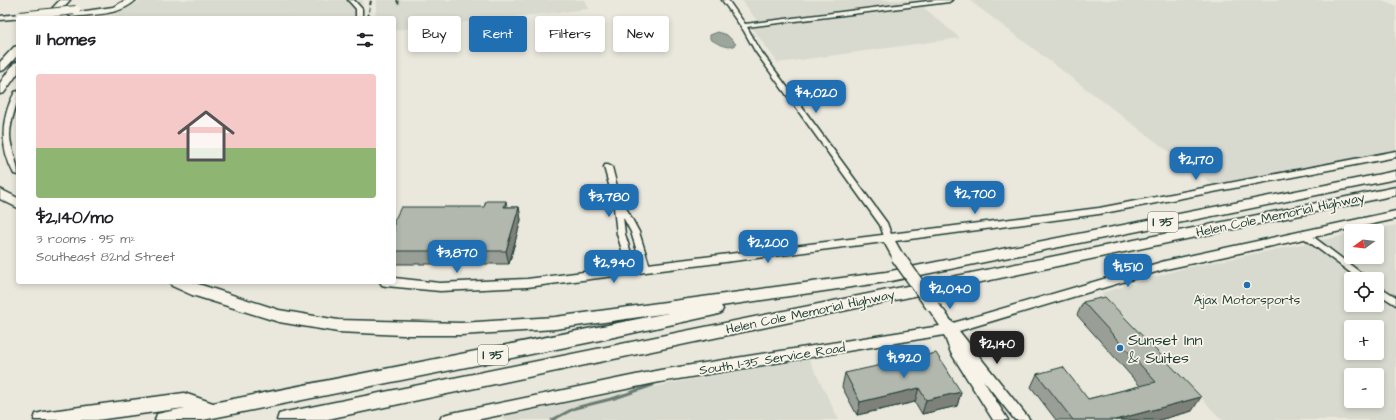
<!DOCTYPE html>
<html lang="en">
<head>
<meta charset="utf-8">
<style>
	body { margin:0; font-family:"Architects Daughter",sans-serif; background:#f2f2f2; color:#202124; height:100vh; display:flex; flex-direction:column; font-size:15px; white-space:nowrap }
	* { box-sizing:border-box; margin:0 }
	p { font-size:13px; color:#757577 }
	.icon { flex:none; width:22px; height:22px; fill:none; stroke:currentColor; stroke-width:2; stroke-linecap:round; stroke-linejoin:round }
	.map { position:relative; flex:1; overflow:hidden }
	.panel { position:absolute; left:16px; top:16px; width:380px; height:268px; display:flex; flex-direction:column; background:#fff; border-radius:4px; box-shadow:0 2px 6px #0003 }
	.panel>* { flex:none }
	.guide { position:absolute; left:408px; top:16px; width:380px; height:36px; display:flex; gap:8px }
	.needle { width:26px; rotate:255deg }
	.fabs { position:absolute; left:1344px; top:224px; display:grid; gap:8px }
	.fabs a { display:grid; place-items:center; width:40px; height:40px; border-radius:4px; background:#fff; box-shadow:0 2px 6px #0003; font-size:20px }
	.price { position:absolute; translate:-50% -34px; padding:0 9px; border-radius:8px; background:#1f6fb2; color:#fff; font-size:13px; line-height:26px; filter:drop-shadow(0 1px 2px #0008) }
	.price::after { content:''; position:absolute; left:50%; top:24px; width:12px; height:9px; margin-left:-6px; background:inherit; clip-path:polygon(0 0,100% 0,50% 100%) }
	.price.on { background:#222; color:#fff }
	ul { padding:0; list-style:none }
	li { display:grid; align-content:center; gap:8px; height:212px; padding:0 20px }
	li span { display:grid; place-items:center; height:124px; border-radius:4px; color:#555 }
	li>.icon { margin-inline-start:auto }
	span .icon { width:72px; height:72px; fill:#fffc; stroke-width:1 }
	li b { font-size:17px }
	h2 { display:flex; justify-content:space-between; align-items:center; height:48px; padding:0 20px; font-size:17px }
	.tag { padding:0 14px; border-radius:4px; background:#fff; box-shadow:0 2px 6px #0003; font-size:14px; line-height:36px }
	.tag.on { background:#1f6fb2; color:#fff }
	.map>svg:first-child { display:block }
</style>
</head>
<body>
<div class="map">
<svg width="1396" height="420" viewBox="0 0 1396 420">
	<rect width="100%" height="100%" fill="#eae8dd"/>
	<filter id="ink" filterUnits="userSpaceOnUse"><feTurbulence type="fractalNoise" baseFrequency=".025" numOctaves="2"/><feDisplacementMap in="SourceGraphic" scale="8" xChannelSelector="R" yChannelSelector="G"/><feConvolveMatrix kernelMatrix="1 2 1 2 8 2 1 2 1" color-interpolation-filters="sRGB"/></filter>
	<g filter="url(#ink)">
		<g fill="#d9dacf" fill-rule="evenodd">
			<path d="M143,0H363L360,18H108Z"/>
			<path d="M377,0H585L589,9L394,30V18H375Z"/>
			<path d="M742,0H925L757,21Z"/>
			<path d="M969,0H1382L1396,6V150L1213,185Z"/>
			<path d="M923,7L960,38L778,63L752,28Z"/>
			<path d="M1396,225V420H1222L1101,293L1185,268L1351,234V257H1377V231H1366ZM1351,279H1377V305H1351ZM1351,327H1377V353H1351ZM1351,375H1377V401H1351Z"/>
			<path d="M808,357L839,420H504L503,416Z"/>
		</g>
		<path fill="#9ca69c" stroke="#6a7c72" d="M718,32L727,35L736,44C728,51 717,43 710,39V35Z"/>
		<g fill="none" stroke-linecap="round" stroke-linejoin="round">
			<path stroke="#6a7c72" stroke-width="3" d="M552,420L575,408L615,398L653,385"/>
			<g stroke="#1f3d34" stroke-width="3">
				<g id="street">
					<path d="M348,0H354L362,9V18H356V9Z"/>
					<path d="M722,0H728L745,24L936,0H952L949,2L747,27L760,50L887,223L892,237L891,239H885L880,225L755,51L744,31Z"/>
					<path d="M605,165H608L612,167L621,202L624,204L639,232L650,267L649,269H643L642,267L631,232L623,217L625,234L636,269L635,271H629L628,269L617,234L613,199L604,167Z"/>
					<path d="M1304,231L1307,232L1369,279H1359L1301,236L1300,234Z"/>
					<path d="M1377,285L1396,297V305L1377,293Z"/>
				</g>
			</g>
			<g stroke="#1f3d34" stroke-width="3">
				<g id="secondary">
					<path d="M126,0H136C119,16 94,14 72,17L68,15L72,13L113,7Z"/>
					<path d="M20,14L24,16L23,18L0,20V16Z"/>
					<path d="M18,91C18,106 10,119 10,135C10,149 18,161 18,175L14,174C0,148 0,119 15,92Z"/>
					<path d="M1396,151V157L1099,214L895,241L904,257L898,261L894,260L884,242L527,287L440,291L386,286L382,285L380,282H394V278L440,283L527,279L1099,208Z"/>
					<path d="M1396,211V219L1166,269L959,331L1030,420H1015L983,380L1008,420H993L951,353L944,335L660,382L476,420H440L442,416L447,414L660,370L940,326L926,305L928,302C939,298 946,315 953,323L1165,261Z"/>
				</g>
			</g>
			<g stroke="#1f3d34" stroke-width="3">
				<g id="highway">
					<path d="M60,0H70L53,18H43Z"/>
					<path d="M18,46V55L4,70L0,71V62L14,47Z"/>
					<path d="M18,62V73L4,93L0,94V83L14,63Z"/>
					<path d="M1396,171V179L886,282L721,306L723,309L721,313L715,315L591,342L203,420H155L157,414L185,408H184L97,420H34L36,414L43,412L184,393L213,403L668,313L555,329L461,335H403L338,332L279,322L192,295L172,286L170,282H192L279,310L338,320L461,323L555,317L886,272Z"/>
					<path d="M1396,187V195L323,420H277L279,414L286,412Z"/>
					<path d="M0,189L18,198V208L0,199Z"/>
				</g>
			</g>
			<use href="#street" fill="#f7f3e8" fill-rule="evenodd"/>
			<use href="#secondary" fill="#f7f3e8" fill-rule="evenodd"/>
			<use href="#highway" fill="#f7f3e8" fill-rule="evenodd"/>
			<g stroke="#1f3d34" stroke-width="2" stroke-dasharray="4.5 2" stroke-linecap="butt">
				<path d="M397,0L399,5"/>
				<path d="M368,18L371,0"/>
			</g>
			<g stroke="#1f3d34" stroke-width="10" stroke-linecap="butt">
				<path id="secondary-bridge-far1" d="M20,16L76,10"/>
			</g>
			<g stroke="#1f3d34" stroke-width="16" stroke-linecap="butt">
				<path id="secondary-bridge" d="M898,257L932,305"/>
			</g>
			<use href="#secondary-bridge-far1" stroke="#f7f3e8" stroke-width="8"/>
			<use href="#secondary-bridge" stroke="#f7f3e8" stroke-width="13"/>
		</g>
		<g fill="#999e96" stroke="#1f3d34">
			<path d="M507,207H519L521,220L509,264H394V221Z"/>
			<path d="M1083,302L1192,411L1159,420H1056L1031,387L1037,374L1088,399L1140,386L1077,315Z"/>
			<path d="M845,373L961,392L957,406L922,414L915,402L857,415L842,387Z"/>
		</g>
		<g fill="#7d817a" stroke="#1f3d34">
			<path d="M506,201L508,214L504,207Z"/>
			<path d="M519,207L521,220L509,264L506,251Z"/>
			<path d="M919,388L915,402L857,415L860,402Z"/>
			<path d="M961,392L957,406L922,414L926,400Z"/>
			<path d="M1201,397L1192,411L1159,420H1115Z"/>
		</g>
		<g fill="#b2b8ae" stroke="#1f3d34">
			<path d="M486,201H506L504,207H519L506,251H394V221L401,207H484Z"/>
			<path d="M1105,297L1201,397L1115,420H1073L1037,374L1063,367L1088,399L1156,382L1083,302Z"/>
			<path d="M936,353L961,392L926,400L919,388L860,402L845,373Z"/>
		</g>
	</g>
	<g fill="#1f6fb2" stroke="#f7f3e8" stroke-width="1.5">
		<circle cx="1247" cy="285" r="4"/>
		<circle cx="1120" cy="348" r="4"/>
	</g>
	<g text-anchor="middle" stroke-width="3.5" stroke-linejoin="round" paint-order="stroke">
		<g fill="#f7f3e8" stroke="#60746a" stroke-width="1">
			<rect x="1148" y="212" width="30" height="20" rx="3"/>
			<rect x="478" y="345" width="30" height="20" rx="3"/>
		</g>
		<g font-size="12" font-weight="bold" fill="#1f3d34">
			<text x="1163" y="226">I 35</text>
			<text x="493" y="359">I 35</text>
		</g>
		<g font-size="13" fill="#1f3d34" stroke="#f7f3e8">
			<text transform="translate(1280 214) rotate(-12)" y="5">Helen Cole Memorial Highway</text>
			<text transform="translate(810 311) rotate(-12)" y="5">Helen Cole Memorial Highway</text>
			<text transform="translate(772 358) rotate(-9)" y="5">South I-35 Service Road</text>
		</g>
		<g font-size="13" fill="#1f3d34" stroke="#f7f3e8">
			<text x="1247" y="304">Ajax Motorsports</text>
		</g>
		<g font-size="16" fill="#1f3d34" stroke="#f7f3e8" text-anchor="start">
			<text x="1128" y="345">Sunset Inn<tspan x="1128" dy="18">&amp; Suites</tspan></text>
		</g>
	</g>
</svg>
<div class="fabs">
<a><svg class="needle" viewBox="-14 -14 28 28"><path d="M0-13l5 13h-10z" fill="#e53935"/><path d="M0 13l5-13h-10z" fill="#757577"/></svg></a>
<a><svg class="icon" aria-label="locate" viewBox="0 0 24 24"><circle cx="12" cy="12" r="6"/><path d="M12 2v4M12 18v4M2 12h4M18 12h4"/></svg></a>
<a>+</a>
<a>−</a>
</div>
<b class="price" style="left:816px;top:114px">$4,020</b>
<b class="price" style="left:1196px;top:181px">$2,170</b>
<b class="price" style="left:975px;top:215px">$2,700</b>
<b class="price" style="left:609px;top:218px">$3,780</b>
<b class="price" style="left:768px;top:264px">$2,200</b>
<b class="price" style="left:457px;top:274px">$3,870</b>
<b class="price" style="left:614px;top:284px">$2,940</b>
<b class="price" style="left:1128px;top:288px">$1,510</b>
<b class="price" style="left:950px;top:310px">$2,040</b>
<b class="price on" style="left:997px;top:365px">$2,140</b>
<b class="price" style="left:904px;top:379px">$1,920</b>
<div class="guide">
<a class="tag">Buy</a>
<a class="tag on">Rent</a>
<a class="tag">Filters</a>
<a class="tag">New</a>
</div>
<section class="panel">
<h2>11 homes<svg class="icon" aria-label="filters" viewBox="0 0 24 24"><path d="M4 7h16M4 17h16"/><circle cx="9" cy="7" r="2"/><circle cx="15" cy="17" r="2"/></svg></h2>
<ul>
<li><span style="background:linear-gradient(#f6c9c9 60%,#8fb573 0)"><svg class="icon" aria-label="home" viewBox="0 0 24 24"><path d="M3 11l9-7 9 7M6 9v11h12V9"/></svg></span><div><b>$2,140/mo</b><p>3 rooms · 95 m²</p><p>Southeast 82nd Street</p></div></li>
</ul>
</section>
</div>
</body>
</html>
